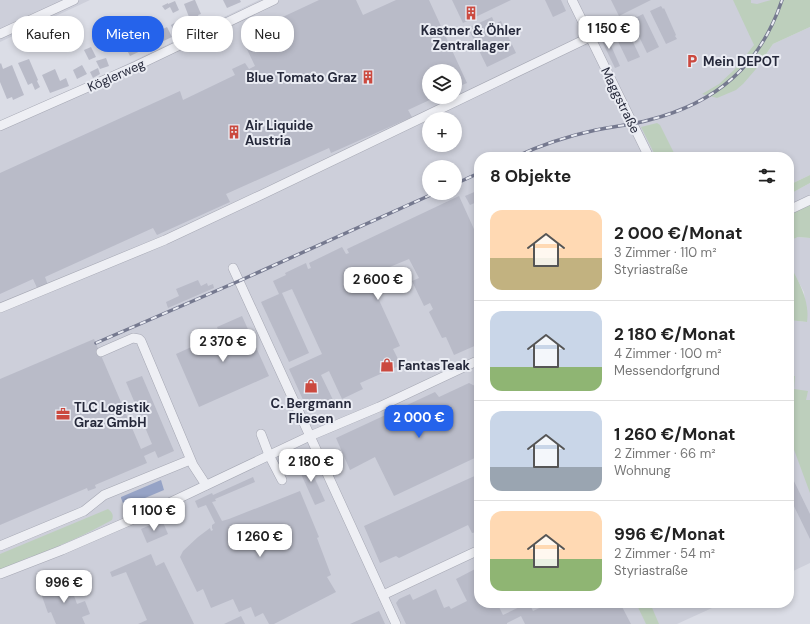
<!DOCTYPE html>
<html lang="de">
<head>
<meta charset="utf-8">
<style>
	body { margin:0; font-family:"DM Sans",sans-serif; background:#f6f6f6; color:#222; height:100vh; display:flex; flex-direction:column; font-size:15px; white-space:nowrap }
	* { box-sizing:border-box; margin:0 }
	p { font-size:13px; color:#767676 }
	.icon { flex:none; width:22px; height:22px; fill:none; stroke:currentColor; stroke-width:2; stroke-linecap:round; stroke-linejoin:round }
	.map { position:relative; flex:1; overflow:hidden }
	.drawer { position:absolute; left:474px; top:152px; width:320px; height:456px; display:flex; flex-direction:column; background:#fff; border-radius:16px; box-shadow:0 2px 6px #0003 }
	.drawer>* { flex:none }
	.top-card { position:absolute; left:12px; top:16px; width:380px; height:36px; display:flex; gap:8px }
	.tools { position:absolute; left:422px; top:64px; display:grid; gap:8px }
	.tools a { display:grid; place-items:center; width:40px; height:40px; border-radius:50%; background:#fff; box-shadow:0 2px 6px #0003; font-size:20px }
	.price { position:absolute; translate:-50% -34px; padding:0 9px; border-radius:8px; background:#fff; color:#222; font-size:13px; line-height:26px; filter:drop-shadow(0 1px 2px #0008) }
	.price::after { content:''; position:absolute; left:50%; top:24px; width:12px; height:9px; margin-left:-6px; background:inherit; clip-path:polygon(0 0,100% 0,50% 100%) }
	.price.on { background:#2563eb; color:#fff }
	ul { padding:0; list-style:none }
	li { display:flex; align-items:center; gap:12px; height:100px; padding:0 16px }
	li+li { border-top:1px solid #e0e0e0 }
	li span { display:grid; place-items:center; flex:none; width:112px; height:80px; border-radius:12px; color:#555 }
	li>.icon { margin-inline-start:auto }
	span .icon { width:48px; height:48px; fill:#fffc; stroke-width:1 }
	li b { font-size:17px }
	h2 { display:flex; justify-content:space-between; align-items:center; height:48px; padding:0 16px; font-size:17px }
	.pill { padding:0 14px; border-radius:16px; background:#fff; box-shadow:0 2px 6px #0003; font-size:14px; line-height:36px }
	.pill.on { background:#2563eb; color:#fff }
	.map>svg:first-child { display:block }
</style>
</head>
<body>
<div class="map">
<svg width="810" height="624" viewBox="0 0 810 624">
	<rect width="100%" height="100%" fill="#dbdde6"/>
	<g fill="#cdcfda" fill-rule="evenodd">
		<path d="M0,0H90L0,42Z"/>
		<path d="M259,0H785L756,69L773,44L810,27V175L789,185V157H479V603H723L677,624H0V122L88,83ZM429,71H455V97H429ZM429,119H455V145H429ZM429,167H455V193H429Z"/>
		<path d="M810,183V200L793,209L790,194Z"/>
		<path d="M798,237L810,238V400H806L794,389L789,376V320L807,322L804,292L789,264V241Z"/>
		<path d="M789,434L810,478V563L789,573Z"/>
	</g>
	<g fill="#bdcfbc">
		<path d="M733,0H751V3L757,4L771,0H810V27L773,44L756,69L743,84L736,90L717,98L702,94L719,84L734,70L754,45Z"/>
		<path d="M657,123L660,125L676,157H656L641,127Z"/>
		<path d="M810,175V183L790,194L793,208L810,200V238L798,237L789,241V185Z"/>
		<path d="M789,264C799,281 810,302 807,322L789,320Z"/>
		<path d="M789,376H795L794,389L808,391L806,400H810V493L789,436Z"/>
		<path d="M108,509C112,512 114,515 112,520C87,534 61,545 35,556H32L25,559L0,570V554Z"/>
		<path d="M636,603H650L659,624H646Z"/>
	</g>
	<path fill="#96a3c6" d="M161,480L164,490L126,506H124L121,498V497Z"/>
	<g fill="#b9bbc8">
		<path d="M194,0H195L201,14L198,15L201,22L184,30L180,21L189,17L184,4Z"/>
		<path d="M223,0H240L241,2L227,8Z"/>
		<path d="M319,0H356L363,15L396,0H429L467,83L455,88V71H429V97H436L408,110L412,117L331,153L329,148L226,194L230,202L157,235L153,228L45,277L48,285L38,290L33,279L0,294V173L180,91L183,100L235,75L232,69L245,63L249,69L255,66L243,41L259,34L257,29Z"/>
		<path d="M452,0H511L463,23Z"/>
		<path d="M545,0H561L566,11L553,17Z"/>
		<path d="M611,0H651L619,16Z"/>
		<path d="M175,1L179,10L173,13L170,7L165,10L162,6L168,3V4Z"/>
		<path d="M661,6L663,9L664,8L676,35L675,36L677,39L666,44L650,11Z"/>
		<path d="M643,14L659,47L647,53L631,20Z"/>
		<path d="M492,17L495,24L501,21L516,53L487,67L468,28Z"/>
		<path d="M176,22L182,35L177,38L171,25Z"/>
		<path d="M624,23L640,57L628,62L612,29Z"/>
		<path d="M161,26L163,29L167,27L172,37L155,45L149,32Z"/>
		<path d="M605,32L620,66L615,68L599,35Z"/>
		<path d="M106,38L110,48L105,50L101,40Z"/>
		<path d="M135,39L136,41L142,39L147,48L130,56L124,44Z"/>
		<path d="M91,47L96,57L89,60L84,50Z"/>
		<path d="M106,58L109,66L100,69L96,61Z"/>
		<path d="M29,59L38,80L37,81L40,87L35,90L32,83L28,85L18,63Z"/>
		<path d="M1,63L3,69L12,65L24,95L13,100L12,97L7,99L0,82V64Z"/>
		<path d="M82,65L87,74L77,79L73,70Z"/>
		<path d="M98,68L100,74L93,78L90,72Z"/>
		<path d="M55,69L60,81L66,78L69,86L50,93L42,75Z"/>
		<path d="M479,190V201L470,205L465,196Z"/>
		<path d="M459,196L478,238L479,237V344L454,355L446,337L442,338L429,312L433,309L430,303L424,306L412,281L419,278L409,259L368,276L400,346L393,349L401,365L360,383L363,389L342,399L329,371L321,375L334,402L309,413L289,369L322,354L292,289L282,293L309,353L289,362L261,302L279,294L273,281L286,275L285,273L306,263L308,269L311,268L309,263L342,247L346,254L349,253L347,249Z"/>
		<path d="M198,280L201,286L207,283L208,286L213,284L214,288L168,308L166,302L179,296L176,289Z"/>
		<path d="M242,316L269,376L199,407L176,354L220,334L217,327Z"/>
		<path d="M94,339L141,449L152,444L126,382L142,376L174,451L158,458L155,451L144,456L147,463L95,485L96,488L88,491L87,488L0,525V379Z"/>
		<path d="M469,383L479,388V456L394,496L375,457L350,470L336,438L435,392L439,397Z"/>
		<path d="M307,461L325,501L315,505L297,465Z"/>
		<path d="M789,471L810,514V539L789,496Z"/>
		<path d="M479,474V536L477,532L472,533L468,525L399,558L396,556L380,563L364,526Z"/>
		<path d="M253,477L255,482L215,499L216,501L212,502L222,521L229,519L300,491L319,537L317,538L331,575L327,577L336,592L274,624H269L263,613L255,617L251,607L239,612L233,599L211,608L203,589L197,592L180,557L183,551L198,537L210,528L211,531L213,530L212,528V525L215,523L206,505L198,508L195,501L212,493L213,495Z"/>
		<path d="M162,520L168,534L147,543L141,529Z"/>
		<path d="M151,554L156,566L164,562L194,624H138L147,620L126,572L112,577L110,572Z"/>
		<path d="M479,567V603H497L503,615L528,603H529L533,611L550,603H620L631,624H525L521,616L507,623V624H406L396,603L399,599L410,594L413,600L436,589L444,608L449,606L451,609L467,601L456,579Z"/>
		<path d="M68,579L77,604L85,601L90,614L82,617L85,624H56L51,612L48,613L43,599L40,590Z"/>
		<path d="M379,611L385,624H350Z"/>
		<path d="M241,616L245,624H224Z"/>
	</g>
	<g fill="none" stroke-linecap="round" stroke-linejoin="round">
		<g stroke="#a5a7b3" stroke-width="10">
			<g id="minor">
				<path d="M572,0L649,157"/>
				<path d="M0,34L74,0"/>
				<path d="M0,126L136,66L274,0"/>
				<path d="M789,210L810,200"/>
				<path d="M233,268L396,624"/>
				<path d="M0,308L165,240L261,195L590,37"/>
				<path d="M101,352L133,338L139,339L141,341L193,465L206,485"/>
				<path d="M261,434L269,455L282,480"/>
				<path d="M0,546L84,511L104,495L190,460"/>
				<path d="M0,574L62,550L152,511L310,436L379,407L479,360"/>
				<path d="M383,595L479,550"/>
			</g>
		</g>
		<use href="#minor" stroke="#eeeff4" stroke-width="9"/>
		<g stroke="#75798f" stroke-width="3.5">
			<g id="rail">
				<path d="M515,157C541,145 568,136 596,130C613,126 632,125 649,120C716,103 760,66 782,0"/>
				<path d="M455,184L479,173"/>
				<path d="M96,343L239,281L435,193"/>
			</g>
		</g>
		<use href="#rail" stroke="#eaecf3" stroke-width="2" stroke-dasharray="6" stroke-linecap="butt"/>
	</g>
	<defs>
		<g id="building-bare" transform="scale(1.08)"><path d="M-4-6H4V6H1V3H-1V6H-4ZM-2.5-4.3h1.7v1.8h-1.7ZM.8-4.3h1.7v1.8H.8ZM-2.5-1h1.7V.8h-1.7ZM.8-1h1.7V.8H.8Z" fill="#cb493f" stroke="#eaecf3" stroke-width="2.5" paint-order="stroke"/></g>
		<g id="parking-bare" transform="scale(1.08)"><path d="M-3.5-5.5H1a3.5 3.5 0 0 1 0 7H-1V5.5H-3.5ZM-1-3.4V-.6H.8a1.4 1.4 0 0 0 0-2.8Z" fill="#cb493f" stroke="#eaecf3" stroke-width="2.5" paint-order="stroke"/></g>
		<g id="shop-bare" transform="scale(1.08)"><path d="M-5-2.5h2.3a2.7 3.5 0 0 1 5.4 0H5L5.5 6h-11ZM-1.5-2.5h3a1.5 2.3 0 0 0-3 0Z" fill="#cb493f" stroke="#eaecf3" stroke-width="2.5" paint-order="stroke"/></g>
		<g id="office-bare" transform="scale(1.08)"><path d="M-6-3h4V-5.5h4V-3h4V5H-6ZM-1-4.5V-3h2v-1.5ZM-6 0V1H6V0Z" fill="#cb493f" stroke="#eaecf3" stroke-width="2.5" paint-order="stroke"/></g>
	</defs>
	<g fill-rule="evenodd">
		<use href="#building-bare" x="471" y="13"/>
		<use href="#parking-bare" x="692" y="61"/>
		<use href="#building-bare" x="368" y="77"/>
		<use href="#building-bare" x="234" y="132"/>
		<use href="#shop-bare" x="387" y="365"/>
		<use href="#shop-bare" x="311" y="386"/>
		<use href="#office-bare" x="63" y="414"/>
	</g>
	<g text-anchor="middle" stroke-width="4" stroke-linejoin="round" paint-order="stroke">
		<g font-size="13" font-weight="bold" fill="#26293b" stroke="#eaecf3" text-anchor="start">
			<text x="471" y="35" text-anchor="middle">Kastner &amp; Öhler<tspan x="471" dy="15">Zentrallager</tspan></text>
			<text x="703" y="66">Mein DEPOT</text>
			<text x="357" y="82" text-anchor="end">Blue Tomato Graz</text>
			<text x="245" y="130">Air Liquide<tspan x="245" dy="15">Austria</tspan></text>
			<text x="398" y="370">FantasTeak</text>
			<text x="311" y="408" text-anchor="middle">C. Bergmann<tspan x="311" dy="15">Fliesen</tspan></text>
			<text x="74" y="412">TLC Logistik<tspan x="74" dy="15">Graz GmbH</tspan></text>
		</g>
		<g font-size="13" fill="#26293b" stroke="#eaecf3">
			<text transform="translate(116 75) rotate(-24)" y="5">Köglerweg</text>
			<text transform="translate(621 100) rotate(64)" y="5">Maggstraße</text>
		</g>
	</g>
</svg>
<div class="tools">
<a><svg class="icon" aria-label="layers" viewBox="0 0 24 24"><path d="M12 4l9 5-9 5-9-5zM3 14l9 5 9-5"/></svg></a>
<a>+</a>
<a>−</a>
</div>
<b class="price" style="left:609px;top:50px">1 150 €</b>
<b class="price" style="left:378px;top:301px">2 600 €</b>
<b class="price" style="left:223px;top:363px">2 370 €</b>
<b class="price on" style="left:419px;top:439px">2 000 €</b>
<b class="price" style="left:311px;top:483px">2 180 €</b>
<b class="price" style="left:154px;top:532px">1 100 €</b>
<b class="price" style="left:260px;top:558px">1 260 €</b>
<b class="price" style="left:64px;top:604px">996 €</b>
<div class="top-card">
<a class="pill">Kaufen</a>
<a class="pill on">Mieten</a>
<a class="pill">Filter</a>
<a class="pill">Neu</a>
</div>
<section class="drawer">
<h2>8 Objekte<svg class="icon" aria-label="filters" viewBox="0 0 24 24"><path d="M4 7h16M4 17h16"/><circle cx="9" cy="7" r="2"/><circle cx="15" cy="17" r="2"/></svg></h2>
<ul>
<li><span style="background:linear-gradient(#ffd9b3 60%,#c2b280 0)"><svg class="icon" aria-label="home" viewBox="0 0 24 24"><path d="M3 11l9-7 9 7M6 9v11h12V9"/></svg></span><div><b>2 000 €/Monat</b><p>3 Zimmer · 110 m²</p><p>Styriastraße</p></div></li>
<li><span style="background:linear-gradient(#c9d6e8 70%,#8fb573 0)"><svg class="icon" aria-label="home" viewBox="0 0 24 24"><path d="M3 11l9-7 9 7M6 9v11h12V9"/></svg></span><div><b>2 180 €/Monat</b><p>4 Zimmer · 100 m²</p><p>Messendorfgrund</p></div></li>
<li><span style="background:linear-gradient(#c9d6e8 70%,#9aa5b1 0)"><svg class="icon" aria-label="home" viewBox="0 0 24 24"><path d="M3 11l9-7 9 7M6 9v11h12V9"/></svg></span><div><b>1 260 €/Monat</b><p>2 Zimmer · 66 m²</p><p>Wohnung</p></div></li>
<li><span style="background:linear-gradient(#ffd9b3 60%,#8fb573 0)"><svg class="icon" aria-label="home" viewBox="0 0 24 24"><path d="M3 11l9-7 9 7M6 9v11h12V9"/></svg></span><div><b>996 €/Monat</b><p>2 Zimmer · 54 m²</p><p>Styriastraße</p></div></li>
</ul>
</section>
</div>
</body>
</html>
